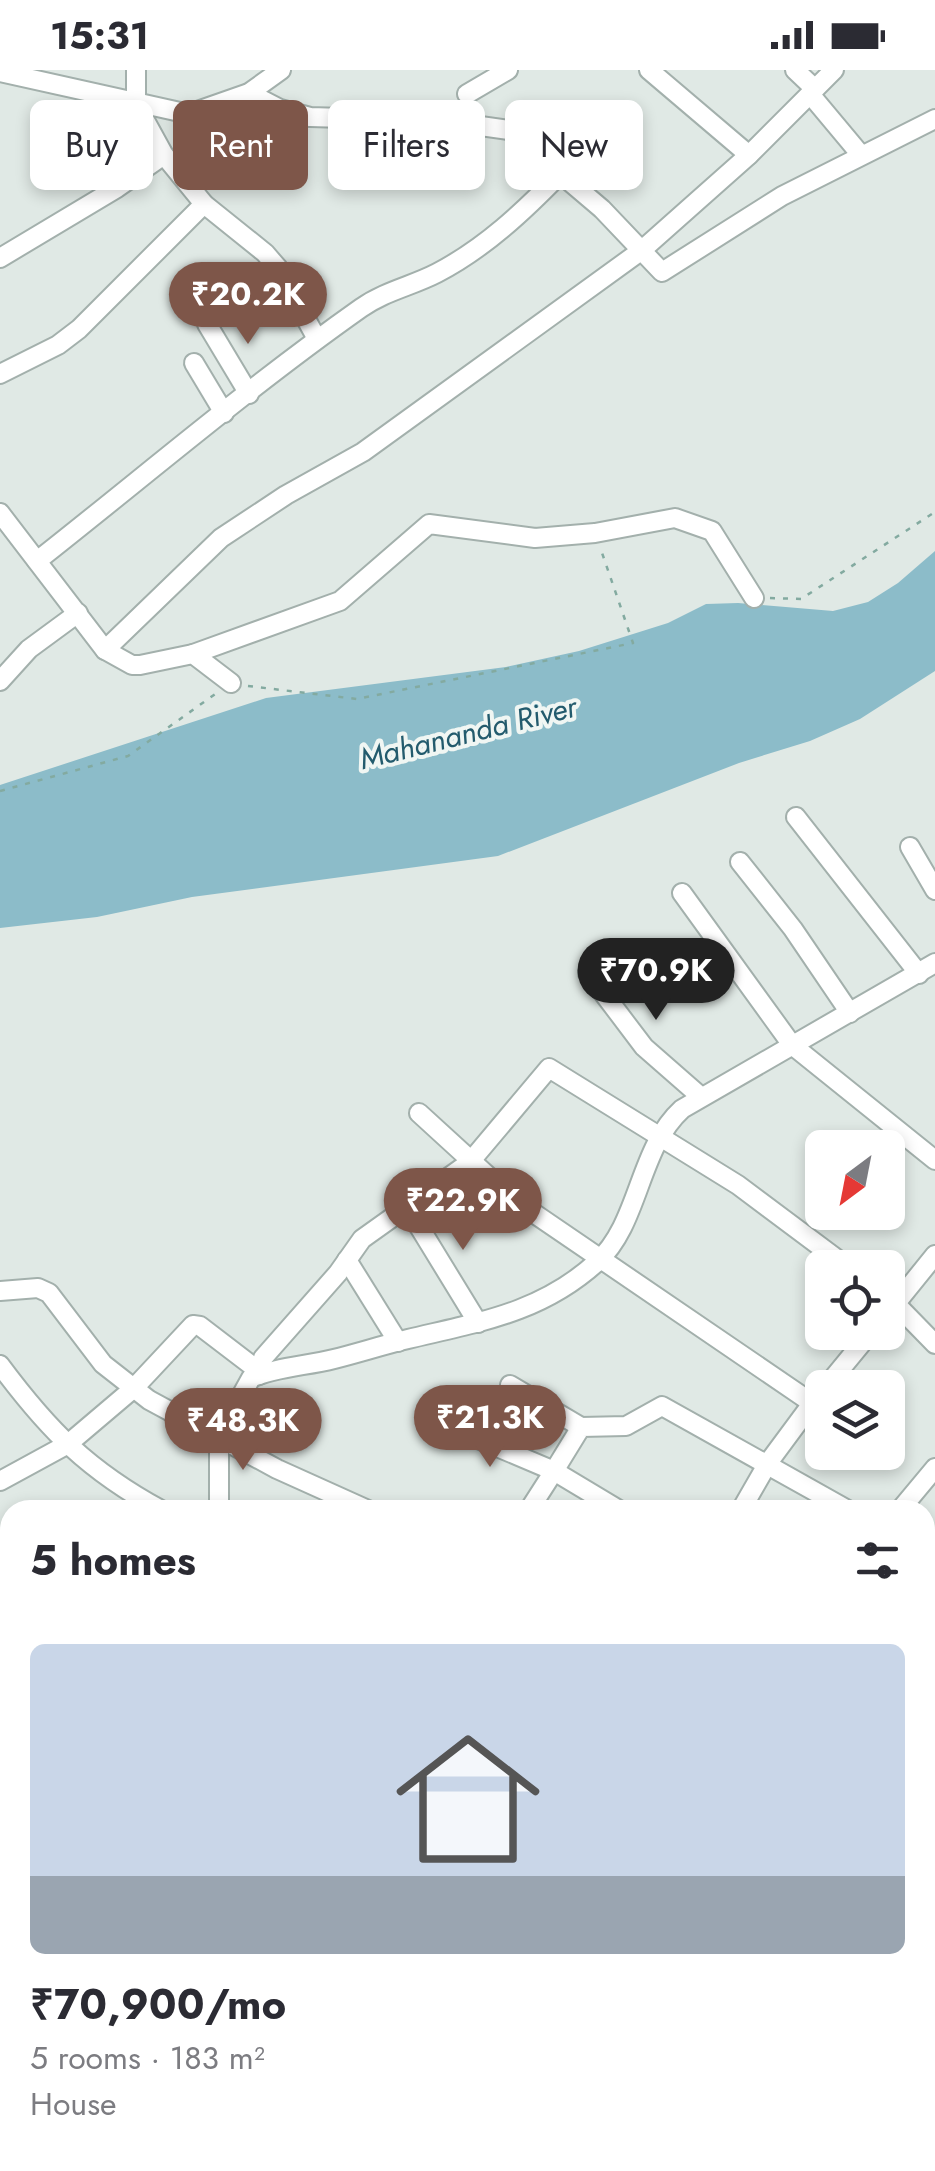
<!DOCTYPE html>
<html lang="en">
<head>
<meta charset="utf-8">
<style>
	body { margin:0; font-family:Jost,sans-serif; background:#f7f7f7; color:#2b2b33; height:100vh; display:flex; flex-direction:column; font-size:38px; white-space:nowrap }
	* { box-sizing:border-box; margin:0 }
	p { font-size:32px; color:#7c7c81 }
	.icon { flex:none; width:55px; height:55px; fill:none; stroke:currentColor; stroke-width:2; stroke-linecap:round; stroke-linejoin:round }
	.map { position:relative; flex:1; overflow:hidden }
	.drawer { position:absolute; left:0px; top:1430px; width:935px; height:672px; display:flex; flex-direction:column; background:#fff; border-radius:30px 30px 0 0; box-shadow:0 5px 15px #0003 }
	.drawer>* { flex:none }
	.hud { position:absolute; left:30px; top:30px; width:875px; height:90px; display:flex; gap:20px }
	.needle { width:65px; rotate:212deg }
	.fabs { position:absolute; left:805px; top:1060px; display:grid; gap:20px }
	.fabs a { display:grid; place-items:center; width:100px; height:100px; border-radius:15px; background:#fff; box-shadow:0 5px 15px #0003; font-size:50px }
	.price { position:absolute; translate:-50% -85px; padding:0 22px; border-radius:35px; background:#7e5649; color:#fff; font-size:32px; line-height:65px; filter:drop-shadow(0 2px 5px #0008) }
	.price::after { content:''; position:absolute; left:50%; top:60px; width:30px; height:22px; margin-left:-15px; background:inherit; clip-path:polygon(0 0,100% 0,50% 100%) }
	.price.active { background:#222; color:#fff }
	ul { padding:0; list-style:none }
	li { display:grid; align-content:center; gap:20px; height:530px; padding:0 30px }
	li span { display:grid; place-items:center; height:310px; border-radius:15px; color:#555 }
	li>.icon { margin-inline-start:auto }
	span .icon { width:180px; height:180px; fill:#fffc; stroke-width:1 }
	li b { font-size:42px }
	h2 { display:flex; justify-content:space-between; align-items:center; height:120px; padding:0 30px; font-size:42px }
	.chip { padding:0 35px; border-radius:15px; background:#fff; box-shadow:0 5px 15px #0003; font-size:35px; line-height:90px }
	.chip.active { background:#7e5649; color:#fff }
	.status { display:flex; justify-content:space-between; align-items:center; height:70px; padding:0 50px; background:#fff; direction:ltr }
	.status svg { height:28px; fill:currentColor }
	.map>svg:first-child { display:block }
</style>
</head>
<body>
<div class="status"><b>15:31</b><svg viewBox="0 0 49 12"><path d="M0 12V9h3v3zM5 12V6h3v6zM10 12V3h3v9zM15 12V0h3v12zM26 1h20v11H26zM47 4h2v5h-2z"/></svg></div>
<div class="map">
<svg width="935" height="2101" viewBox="0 0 935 2101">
	<rect width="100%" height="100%" fill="#e0e9e5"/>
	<path fill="#8cbcc9" d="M935,481V601L860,649L810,671L739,693L498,786L192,827L97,847L0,858V715L266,628L506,597L579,581L668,553L706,534L738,533L833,541L868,532L898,513Z"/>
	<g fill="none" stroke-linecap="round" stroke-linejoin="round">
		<g stroke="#a3b0ac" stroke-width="22">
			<g id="minor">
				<path d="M136,0V34L164,85L204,134L265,183L278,198L317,269"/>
				<path d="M649,0L749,85"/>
				<path d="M795,0L815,19"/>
				<path d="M0,2L189,44L249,23L281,0"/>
				<path d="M249,23L280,39L310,47L445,51L509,60L602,139L662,202L782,126L935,49"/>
				<path d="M467,24L508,0"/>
				<path d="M810,24L861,85"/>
				<path d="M0,188L117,118L164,85"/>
				<path d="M207,254L249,324"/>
				<path d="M194,293L224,343"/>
				<path d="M0,304L58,275L79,259L204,134"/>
				<path d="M0,443L105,580L132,595H140L193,584L231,613"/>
				<path d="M37,491C145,406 249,317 361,238C385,221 412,216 437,203C485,178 524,141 561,103"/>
				<path d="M105,580L221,468L286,425L363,382L642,180L749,85L834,0"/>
				<path d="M193,584L340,531L429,454L535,468L595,463L675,448L712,461L754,528"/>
				<path d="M0,611L29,579L78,543"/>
				<path d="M796,747L919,904"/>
				<path d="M910,777L935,820"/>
				<path d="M740,792L793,859L850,943"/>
				<path d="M682,823L792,975L935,1090"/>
				<path d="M588,903L644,977L700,1026"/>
				<path d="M419,1043L513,1129L812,1333"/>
				<path d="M407,1137L478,1253"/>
				<path d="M347,1190L398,1272"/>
				<path d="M0,1221L38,1218L49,1223L103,1294L149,1330L277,1399L368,1440"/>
				<path d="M890,1228L935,1274"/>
				<path d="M888,1243L935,1185"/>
				<path d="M0,1295C49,1361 89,1401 161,1440"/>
				<path d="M259,1305L263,1288L338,1203L362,1169L470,1092L549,998L738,1115L849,1198"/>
				<path d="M510,1315L581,1357"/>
				<path d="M825,1318L871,1262"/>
				<path d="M445,1355L554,1401L581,1357L626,1356L662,1336L848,1440"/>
				<path d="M0,1411L68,1374L134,1318L193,1255L200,1256L259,1301"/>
				<path d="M219,1440V1366L251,1308C276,1297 307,1296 334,1289C358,1283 383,1275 408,1269C479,1252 541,1243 597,1192C640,1153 638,1079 682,1039L935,893"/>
				<path d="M529,1440L554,1401L619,1440"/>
				<path d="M741,1440L768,1393L822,1320"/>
				<path d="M900,1440L935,1398"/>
				<path d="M0,1471L10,1479"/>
				<path d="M925,1561L935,1556"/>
				<path d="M0,1610L10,1603"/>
				<path d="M0,1742L10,1738"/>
				<path d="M925,1768L935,1773"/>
				<path d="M0,1945L10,1943"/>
				<path d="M0,2088L1,2101"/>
				<path d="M520,2092L526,2101"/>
				<path d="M257,2101L261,2092"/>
				<path d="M338,2101L341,2092"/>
				<path d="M900,2101L901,2092"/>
			</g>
		</g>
		<g stroke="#83aaa0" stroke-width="2.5" stroke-dasharray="5 8" stroke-linecap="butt">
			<path d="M770,528L801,529L935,442"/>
			<path d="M248,616L357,629L633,573L600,477"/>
			<path d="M0,721L128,686L218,622"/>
		</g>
		<use href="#minor" stroke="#fff" stroke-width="18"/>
	</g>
	<g text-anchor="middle" stroke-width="8" stroke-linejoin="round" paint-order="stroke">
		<g font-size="30" font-style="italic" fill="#235b6d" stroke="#f0f6f3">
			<text transform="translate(468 663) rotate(-14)" y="10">Mahananda River</text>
		</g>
	</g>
</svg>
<div class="fabs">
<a><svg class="needle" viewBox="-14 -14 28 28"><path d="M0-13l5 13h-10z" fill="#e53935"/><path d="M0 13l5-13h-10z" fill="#7c7c81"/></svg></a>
<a><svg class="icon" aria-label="locate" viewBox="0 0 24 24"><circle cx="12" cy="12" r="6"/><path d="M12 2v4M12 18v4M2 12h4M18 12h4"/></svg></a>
<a><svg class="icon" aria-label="layers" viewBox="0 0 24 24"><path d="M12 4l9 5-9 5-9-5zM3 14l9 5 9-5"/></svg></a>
</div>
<b class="price" style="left:248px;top:277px">₹20.2K</b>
<b class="price active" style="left:656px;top:953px">₹70.9K</b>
<b class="price" style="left:463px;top:1183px">₹22.9K</b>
<b class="price" style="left:490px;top:1400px">₹21.3K</b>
<b class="price" style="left:243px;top:1403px">₹48.3K</b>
<div class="hud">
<a class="chip">Buy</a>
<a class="chip active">Rent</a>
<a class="chip">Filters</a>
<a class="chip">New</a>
</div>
<section class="drawer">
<h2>5 homes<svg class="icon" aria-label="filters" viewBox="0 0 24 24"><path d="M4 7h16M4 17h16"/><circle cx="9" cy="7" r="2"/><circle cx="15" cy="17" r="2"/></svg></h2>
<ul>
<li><span style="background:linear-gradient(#c9d6e8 75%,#9aa5b1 0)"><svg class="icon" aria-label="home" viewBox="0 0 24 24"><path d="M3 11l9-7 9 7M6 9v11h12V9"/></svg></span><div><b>₹70,900/mo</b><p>5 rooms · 183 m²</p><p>House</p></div></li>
</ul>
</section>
</div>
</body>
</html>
